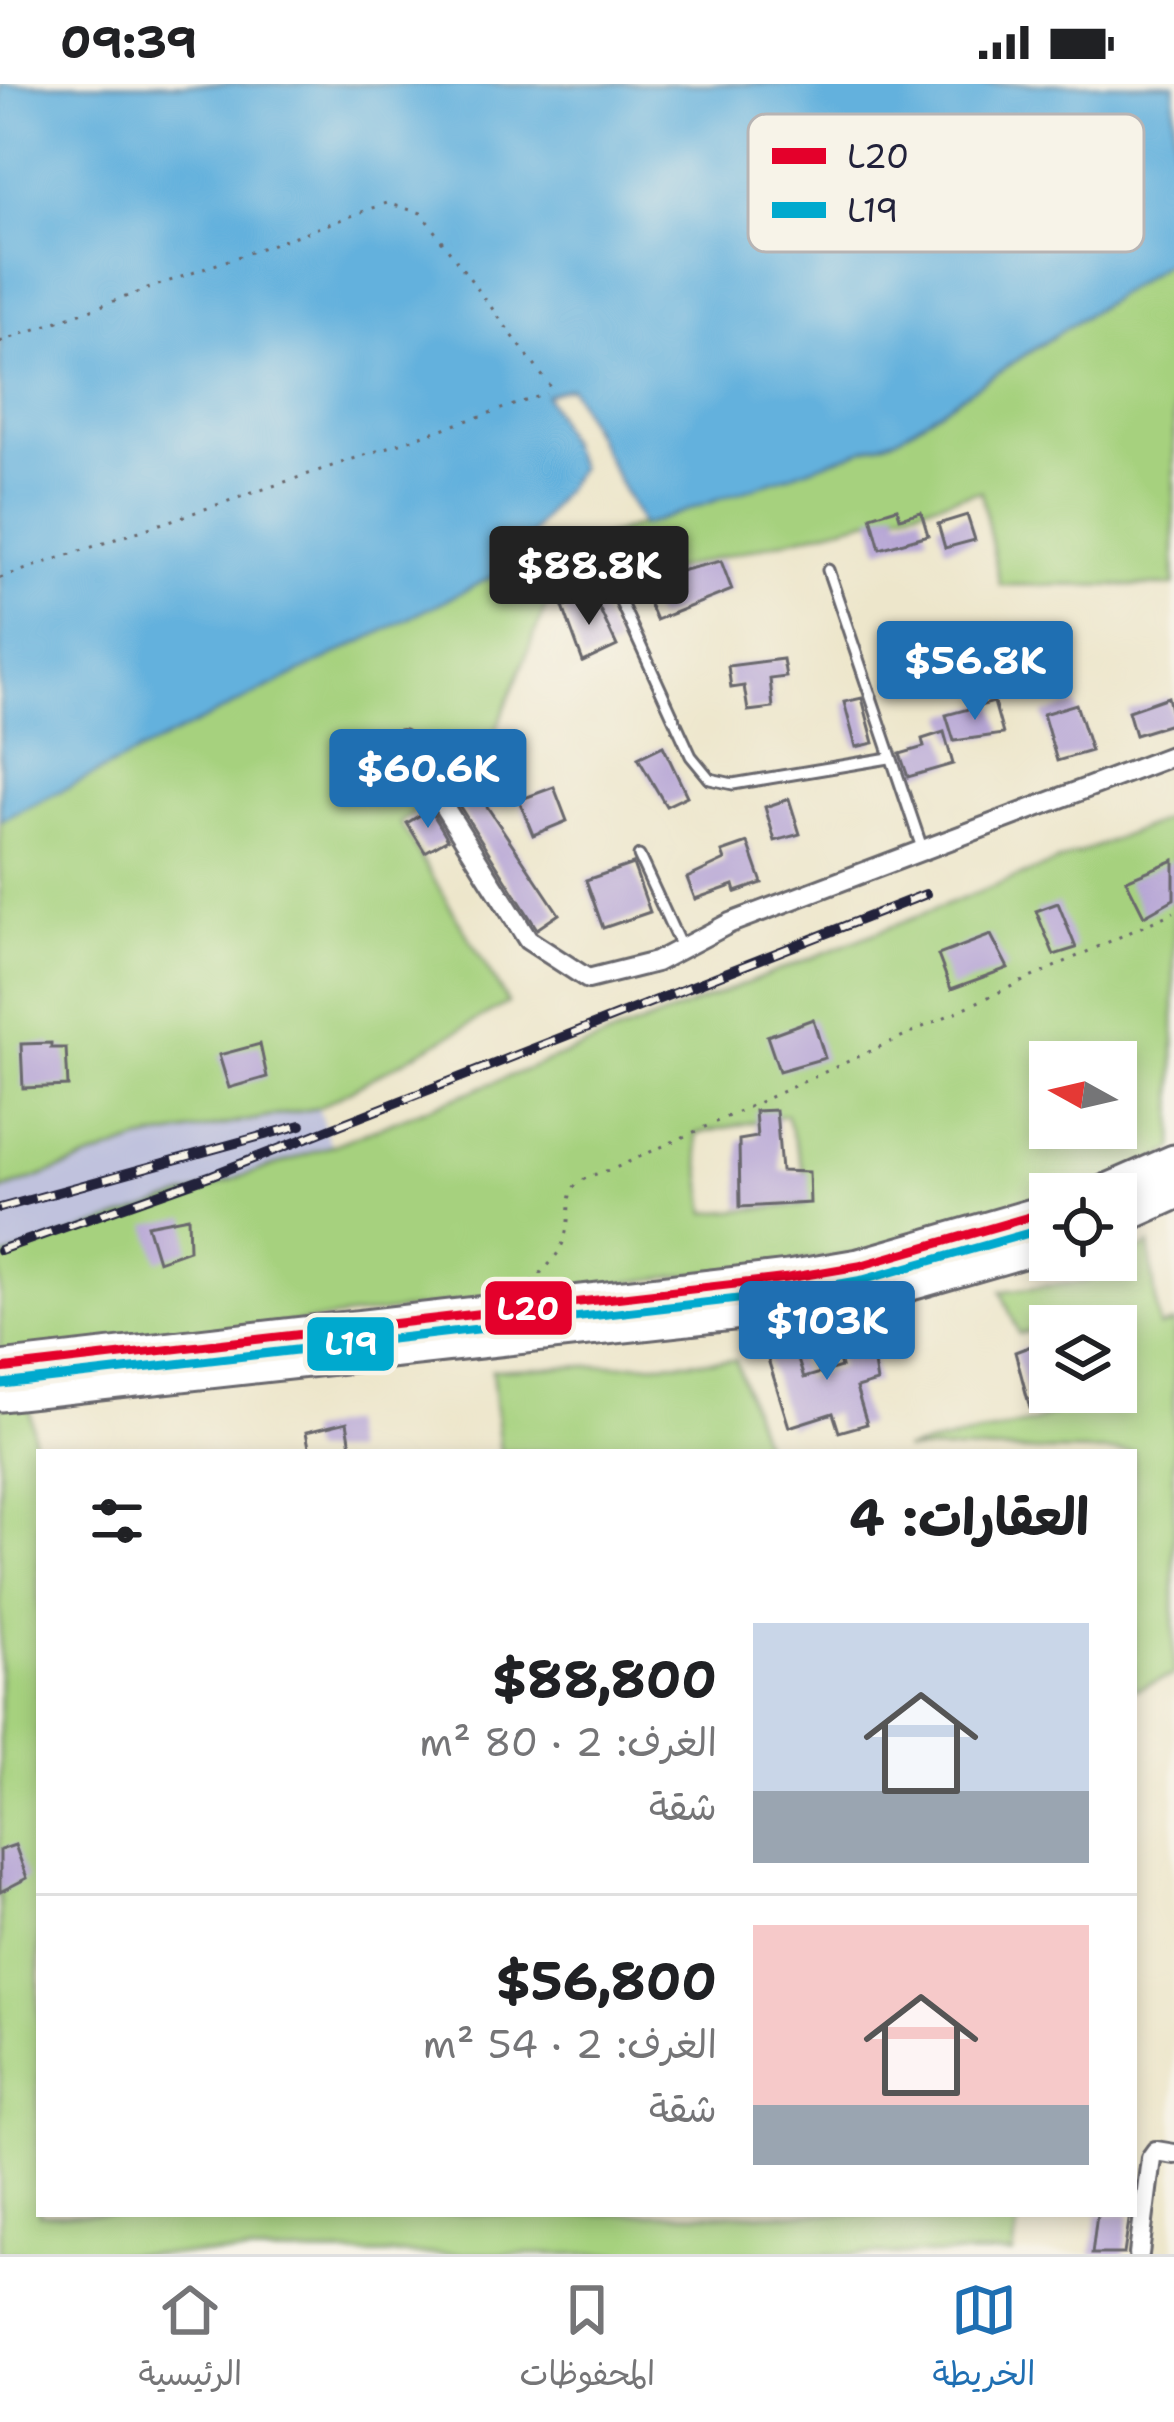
<!DOCTYPE html>
<html lang="ar">
<head>
<meta charset="utf-8">
<style>
	body { margin:0; font-family:"Shantell Sans","Playpen Sans Arabic",sans-serif; background:#f6f6f6; color:#202124; direction:rtl; height:100vh; display:flex; flex-direction:column; font-size:45px; white-space:nowrap }
	* { box-sizing:border-box; margin:0 }
	p { font-size:39px; color:#757577 }
	.icon { flex:none; width:66px; height:66px; fill:none; stroke:currentColor; stroke-width:2; stroke-linecap:round; stroke-linejoin:round }
	.map { position:relative; flex:1; overflow:hidden; direction:ltr }
	.sheet { position:absolute; left:36px; top:1365px; width:1101px; height:768px; display:flex; flex-direction:column; background:#fff; border-radius:0px; box-shadow:0 6px 18px #0003; direction:rtl }
	.sheet>* { flex:none }
	.needle { width:78px; rotate:278deg }
	.tools { position:absolute; left:1029px; top:957px; display:grid; gap:24px }
	.tools a { display:grid; place-items:center; width:108px; height:108px; border-radius:0px; background:#fff; box-shadow:0 6px 18px #0003; font-size:60px }
	.price { position:absolute; translate:-50% -102px; padding:0 27px; border-radius:12px; background:#1f6fb2; color:#fff; font-size:39px; line-height:78px; filter:drop-shadow(0 3px 6px #0008) }
	.price::after { content:''; position:absolute; left:50%; top:72px; width:36px; height:27px; margin-left:-18px; background:inherit; clip-path:polygon(0 0,100% 0,50% 100%) }
	.price.selected { background:#222; color:#fff }
	ul { padding:0; list-style:none }
	li { display:flex; align-items:center; gap:36px; height:300px; padding:0 48px }
	li+li { border-top:3px solid #e0e0e0 }
	li span { display:grid; place-items:center; flex:none; width:336px; height:240px; border-radius:0px; color:#555 }
	li>.icon { margin-inline-start:auto }
	span .icon { width:144px; height:144px; fill:#fffc; stroke-width:1 }
	li b { font-size:51px }
	h2 { display:flex; justify-content:space-between; align-items:center; height:144px; padding:0 48px; font-size:51px }
	.status { display:flex; justify-content:space-between; align-items:center; height:84px; padding:0 60px; background:#fff; direction:ltr }
	.status svg { height:33px; fill:currentColor }
	.tab-bar { display:flex; justify-content:space-around; align-items:center; height:168px; border-top:3px solid #e0e0e0; background:#fff; font-size:33px; color:#757577 }
	.tab-bar a { display:grid; justify-items:center; gap:6px }
	.tab-bar .selected { color:#1f6fb2 }
	.map>svg:first-child { display:block }
</style>
</head>
<body>
<div class="status"><b>09:39</b><svg viewBox="0 0 49 12"><path d="M0 12V9h3v3zM5 12V6h3v6zM10 12V3h3v9zM15 12V0h3v12zM26 1h20v11H26zM47 4h2v5h-2z"/></svg></div>
<div class="map">
<svg width="1174" height="2170" viewBox="0 0 1174 2170">
	<rect width="100%" height="100%" fill="#f7f3e8"/>
	<filter id="ink" filterUnits="userSpaceOnUse"><feTurbulence type="fractalNoise" baseFrequency=".00833" numOctaves="2"/><feDisplacementMap in="SourceGraphic" scale="24" xChannelSelector="R" yChannelSelector="G"/><feConvolveMatrix kernelMatrix="1 2 1 2 8 2 1 2 1" color-interpolation-filters="sRGB"/></filter>
	<filter id="wash" filterUnits="userSpaceOnUse"><feTurbulence type="fractalNoise" baseFrequency=".004" numOctaves="4" result="noise"/><feDisplacementMap in="SourceGraphic" scale="48" xChannelSelector="R" yChannelSelector="G"/><feGaussianBlur stdDeviation="2.7" result="paint"/><feColorMatrix in="noise" values="0 0 0 0 0 0 0 0 0 0 0 0 0 0 0 0 0 1.4 0 .05"/><feComposite in="paint" operator="in"/></filter>
	<g filter="url(#wash)">
		<rect width="100%" height="100%" fill="#ede6cb"/>
		<path fill="#c0c2dd" d="M318,1024L331,1062L0,1175V1107L139,1057Z"/>
		<g fill="#a6d17e" stroke="#647a5c" stroke-width="3" fill-rule="evenodd">
			<path d="M1174,174V502L1000,501L981,407L548,517L483,679L400,739L508,919L318,1024L139,1057L0,1107V737L506,486L897,354Z"/>
			<path d="M1174,732V1065C1138,1088 1093,1110 1050,1110V1118L867,1169L0,1275V1175L331,1062ZM1050,978H1116V1044H1050ZM786,1031L806,1093V1121L707,1129L696,1050Z"/>
			<path d="M1149,1161L1159,1243L1174,1239V1591L1134,1606V1368L903,1366L1032,1339L1082,1317L1080,1308H1116V1242H1050L1019,1250L1001,1207L1085,1198Z"/>
			<path d="M736,1276L766,1368H500L492,1286Z"/>
			<path d="M29,1317L39,1402V2130H1019L1013,2170H0V1321Z"/>
		</g>
		<path fill="#63b1dd" stroke="#426a8c" stroke-width="3" d="M0,0H1174V174L897,354L642,442L570,303L546,311L579,384L506,486L0,737Z"/>
		<g id="blocks">
			<g fill="#b6a5d5">
				<path d="M897,424L900,434L921,428L928,451L880,465L871,432Z"/>
				<path d="M967,431L975,456L945,464L938,440Z"/>
				<path d="M721,477L732,506L656,536L639,497Z"/>
				<path d="M593,511L617,562L583,578L563,523Z"/>
				<path d="M969,539L978,579L921,594L913,557Z"/>
				<path d="M783,575L786,593L770,595L773,624L748,627L744,602L731,604L728,582Z"/>
				<path d="M1168,613L1174,639L1135,651L1128,627Z"/>
				<path d="M862,614L874,659L856,663L844,618Z"/>
				<path d="M994,618L1003,650L954,657L946,631Z"/>
				<path d="M1076,620L1091,667L1057,677L1043,630Z"/>
				<path d="M944,648L953,680L908,693L900,670L924,663L922,655Z"/>
				<path d="M663,662L687,712L666,722L638,674Z"/>
				<path d="M470,684L489,715L484,718L559,830L537,845L445,699Z"/>
				<path d="M554,703L567,737L533,751L519,716Z"/>
				<path d="M789,715L800,750L775,757L765,723Z"/>
				<path d="M430,725L448,755L425,768L407,739Z"/>
				<path d="M748,759L762,799L736,808L734,801L695,815L687,794L725,776L722,768Z"/>
				<path d="M1174,776V815L1144,832L1126,796Z"/>
				<path d="M633,780L650,828L603,844L586,796Z"/>
				<path d="M1058,819L1076,864L1054,871L1036,827Z"/>
				<path d="M991,851L1008,884L951,905L938,871Z"/>
				<path d="M813,935L825,974L779,987L767,952Z"/>
				<path d="M51,959V964H66L68,1002L23,1004L21,960Z"/>
				<path d="M260,960L267,993L229,1004L219,971Z"/>
				<path d="M776,1026L781,1087L809,1088L810,1119L740,1123L739,1056L757,1053L755,1027Z"/>
				<path d="M188,1133L189,1166L158,1177L147,1141Z"/>
				<path d="M868,1243L877,1298L856,1304L867,1340L839,1348L833,1329L789,1343L767,1272L794,1264L804,1294L841,1283L833,1252Z"/>
				<path d="M1050,1255V1318L1030,1324L1015,1268Z"/>
				<path d="M347,1338L352,1368H310L306,1348Z"/>
				<path d="M15,1761L27,1794L0,1808V1766Z"/>
				<path d="M1097,2130H1130L1124,2170H1092Z"/>
			</g>
		</g>
	</g>
	<g filter="url(#ink)">
		<use href="#blocks" fill-opacity="0" stroke="#69676d" stroke-width="3"/>
		<g fill="none" stroke-linecap="round" stroke-linejoin="round">
			<g stroke="#69676d" stroke-width="15">
				<g id="lane">
					<path d="M828,486L922,764"/>
					<path d="M616,508L691,672L710,695L733,700L889,674"/>
					<path d="M639,772L682,865"/>
				</g>
			</g>
			<g stroke="#69676d" stroke-width="24">
				<g id="street">
					<path d="M402,656L528,856L588,895L656,878L730,839L1174,671"/>
					<path d="M1139,2170L1151,2074L1156,2067L1174,2070"/>
				</g>
			</g>
			<g stroke="#69676d" stroke-width="39">
				<g id="highway">
					<path d="M1101,1110L1174,1078"/>
					<path d="M1116,1135L1174,1109"/>
					<path d="M0,1285L788,1194L859,1182L1050,1127"/>
					<path d="M0,1310L788,1223L904,1201L1050,1159"/>
				</g>
			</g>
			<g stroke="#69676d" stroke-width="3" stroke-dasharray="3 9" stroke-linecap="butt">
				<path d="M0,258L387,119L421,129L553,306"/>
				<path d="M0,494L546,310"/>
				<path d="M531,1198C542,1188 556,1175 562,1161C580,1115 548,1102 613,1085L1174,828"/>
			</g>
			<use href="#lane" stroke="#fff" stroke-width="9"/>
			<use href="#street" stroke="#fff" stroke-width="18"/>
			<use href="#highway" stroke="#fff" stroke-width="33"/>
			<g stroke="#22223b" stroke-width="10">
				<g id="rail">
					<path d="M0,1124L301,1041"/>
					<path d="M0,1166L212,1091L926,810"/>
				</g>
			</g>
			<use href="#rail" stroke="#f7f3e8" stroke-width="6" stroke-dasharray="18" stroke-linecap="butt"/>
			<g stroke="#f7f3e8" stroke-width="18">
				<path id="bus-1" d="M0,1285L788,1194L859,1182L1050,1127"/>
			</g>
			<g stroke="#f7f3e8" stroke-width="18">
				<path id="bus-2" d="M2,1300L790,1209L863,1196L1050,1143"/>
			</g>
			<use href="#bus-1" stroke="#e4002b" stroke-width="9"/>
			<use href="#bus-2" stroke="#00a9ce" stroke-width="9"/>
		</g>
	</g>
	<rect x="748" y="30" width="396" height="138" rx="18" fill="#f7f3e8" stroke="#b7b4b4" stroke-width="3"/>
	<rect x="772" y="64" width="54" height="16" fill="#e4002b"/>
	<rect x="772" y="118" width="54" height="16" fill="#00a9ce"/>
	<g font-size="33" fill="#22223b">
		<text x="847" y="84">L20</text>
		<text x="847" y="138">L19</text>
	</g>
	<g stroke="#f7f3e8" stroke-width="4.5">
		<rect x="483" y="1195" width="91" height="58" rx="12" fill="#e4002b"/>
		<rect x="305" y="1231" width="91" height="58" rx="12" fill="#00a9ce"/>
	</g>
	<g font-size="33" text-anchor="middle" font-weight="bold" fill="#fff">
		<text x="528" y="1236">L20</text>
		<text x="351" y="1271">L19</text>
	</g>
</svg>
<div class="tools">
<a><svg class="needle" viewBox="-14 -14 28 28"><path d="M0-13l5 13h-10z" fill="#e53935"/><path d="M0 13l5-13h-10z" fill="#757577"/></svg></a>
<a><svg class="icon" aria-label="locate" viewBox="0 0 24 24"><circle cx="12" cy="12" r="6"/><path d="M12 2v4M12 18v4M2 12h4M18 12h4"/></svg></a>
<a><svg class="icon" aria-label="layers" viewBox="0 0 24 24"><path d="M12 4l9 5-9 5-9-5zM3 14l9 5 9-5"/></svg></a>
</div>
<b class="price selected" style="left:589px;top:544px">$88.8K</b>
<b class="price" style="left:975px;top:639px">$56.8K</b>
<b class="price" style="left:428px;top:747px">$60.6K</b>
<b class="price" style="left:827px;top:1299px">$103K</b>
<section class="sheet">
<h2>العقارات: 4<svg class="icon" aria-label="filters" viewBox="0 0 24 24"><path d="M4 7h16M4 17h16"/><circle cx="9" cy="7" r="2"/><circle cx="15" cy="17" r="2"/></svg></h2>
<ul>
<li><span style="background:linear-gradient(#c9d6e8 70%,#9aa5b1 0)"><svg class="icon" aria-label="home" viewBox="0 0 24 24"><path d="M3 11l9-7 9 7M6 9v11h12V9"/></svg></span><div><b>$88,800</b><p>الغرف: 2 · 80 m²</p><p>شقة</p></div></li>
<li><span style="background:linear-gradient(#f6c9c9 75%,#9aa5b1 0)"><svg class="icon" aria-label="home" viewBox="0 0 24 24"><path d="M3 11l9-7 9 7M6 9v11h12V9"/></svg></span><div><b>$56,800</b><p>الغرف: 2 · 54 m²</p><p>شقة</p></div></li>
</ul>
</section>
</div>
<nav class="tab-bar">
<a class="selected"><svg class="icon" aria-label="map" viewBox="0 0 24 24"><path d="M3 6l6-2 6 2 6-2v14l-6 2-6-2-6 2zM9 4v14M15 6v14"/></svg>الخريطة</a>
<a><svg class="icon" aria-label="saved" viewBox="0 0 24 24"><path d="M7 4h10v16l-5-4-5 4z"/></svg>المحفوظات</a>
<a><svg class="icon" aria-label="home" viewBox="0 0 24 24"><path d="M3 11l9-7 9 7M6 9v11h12V9"/></svg>الرئيسية</a>
</nav>
</body>
</html>
